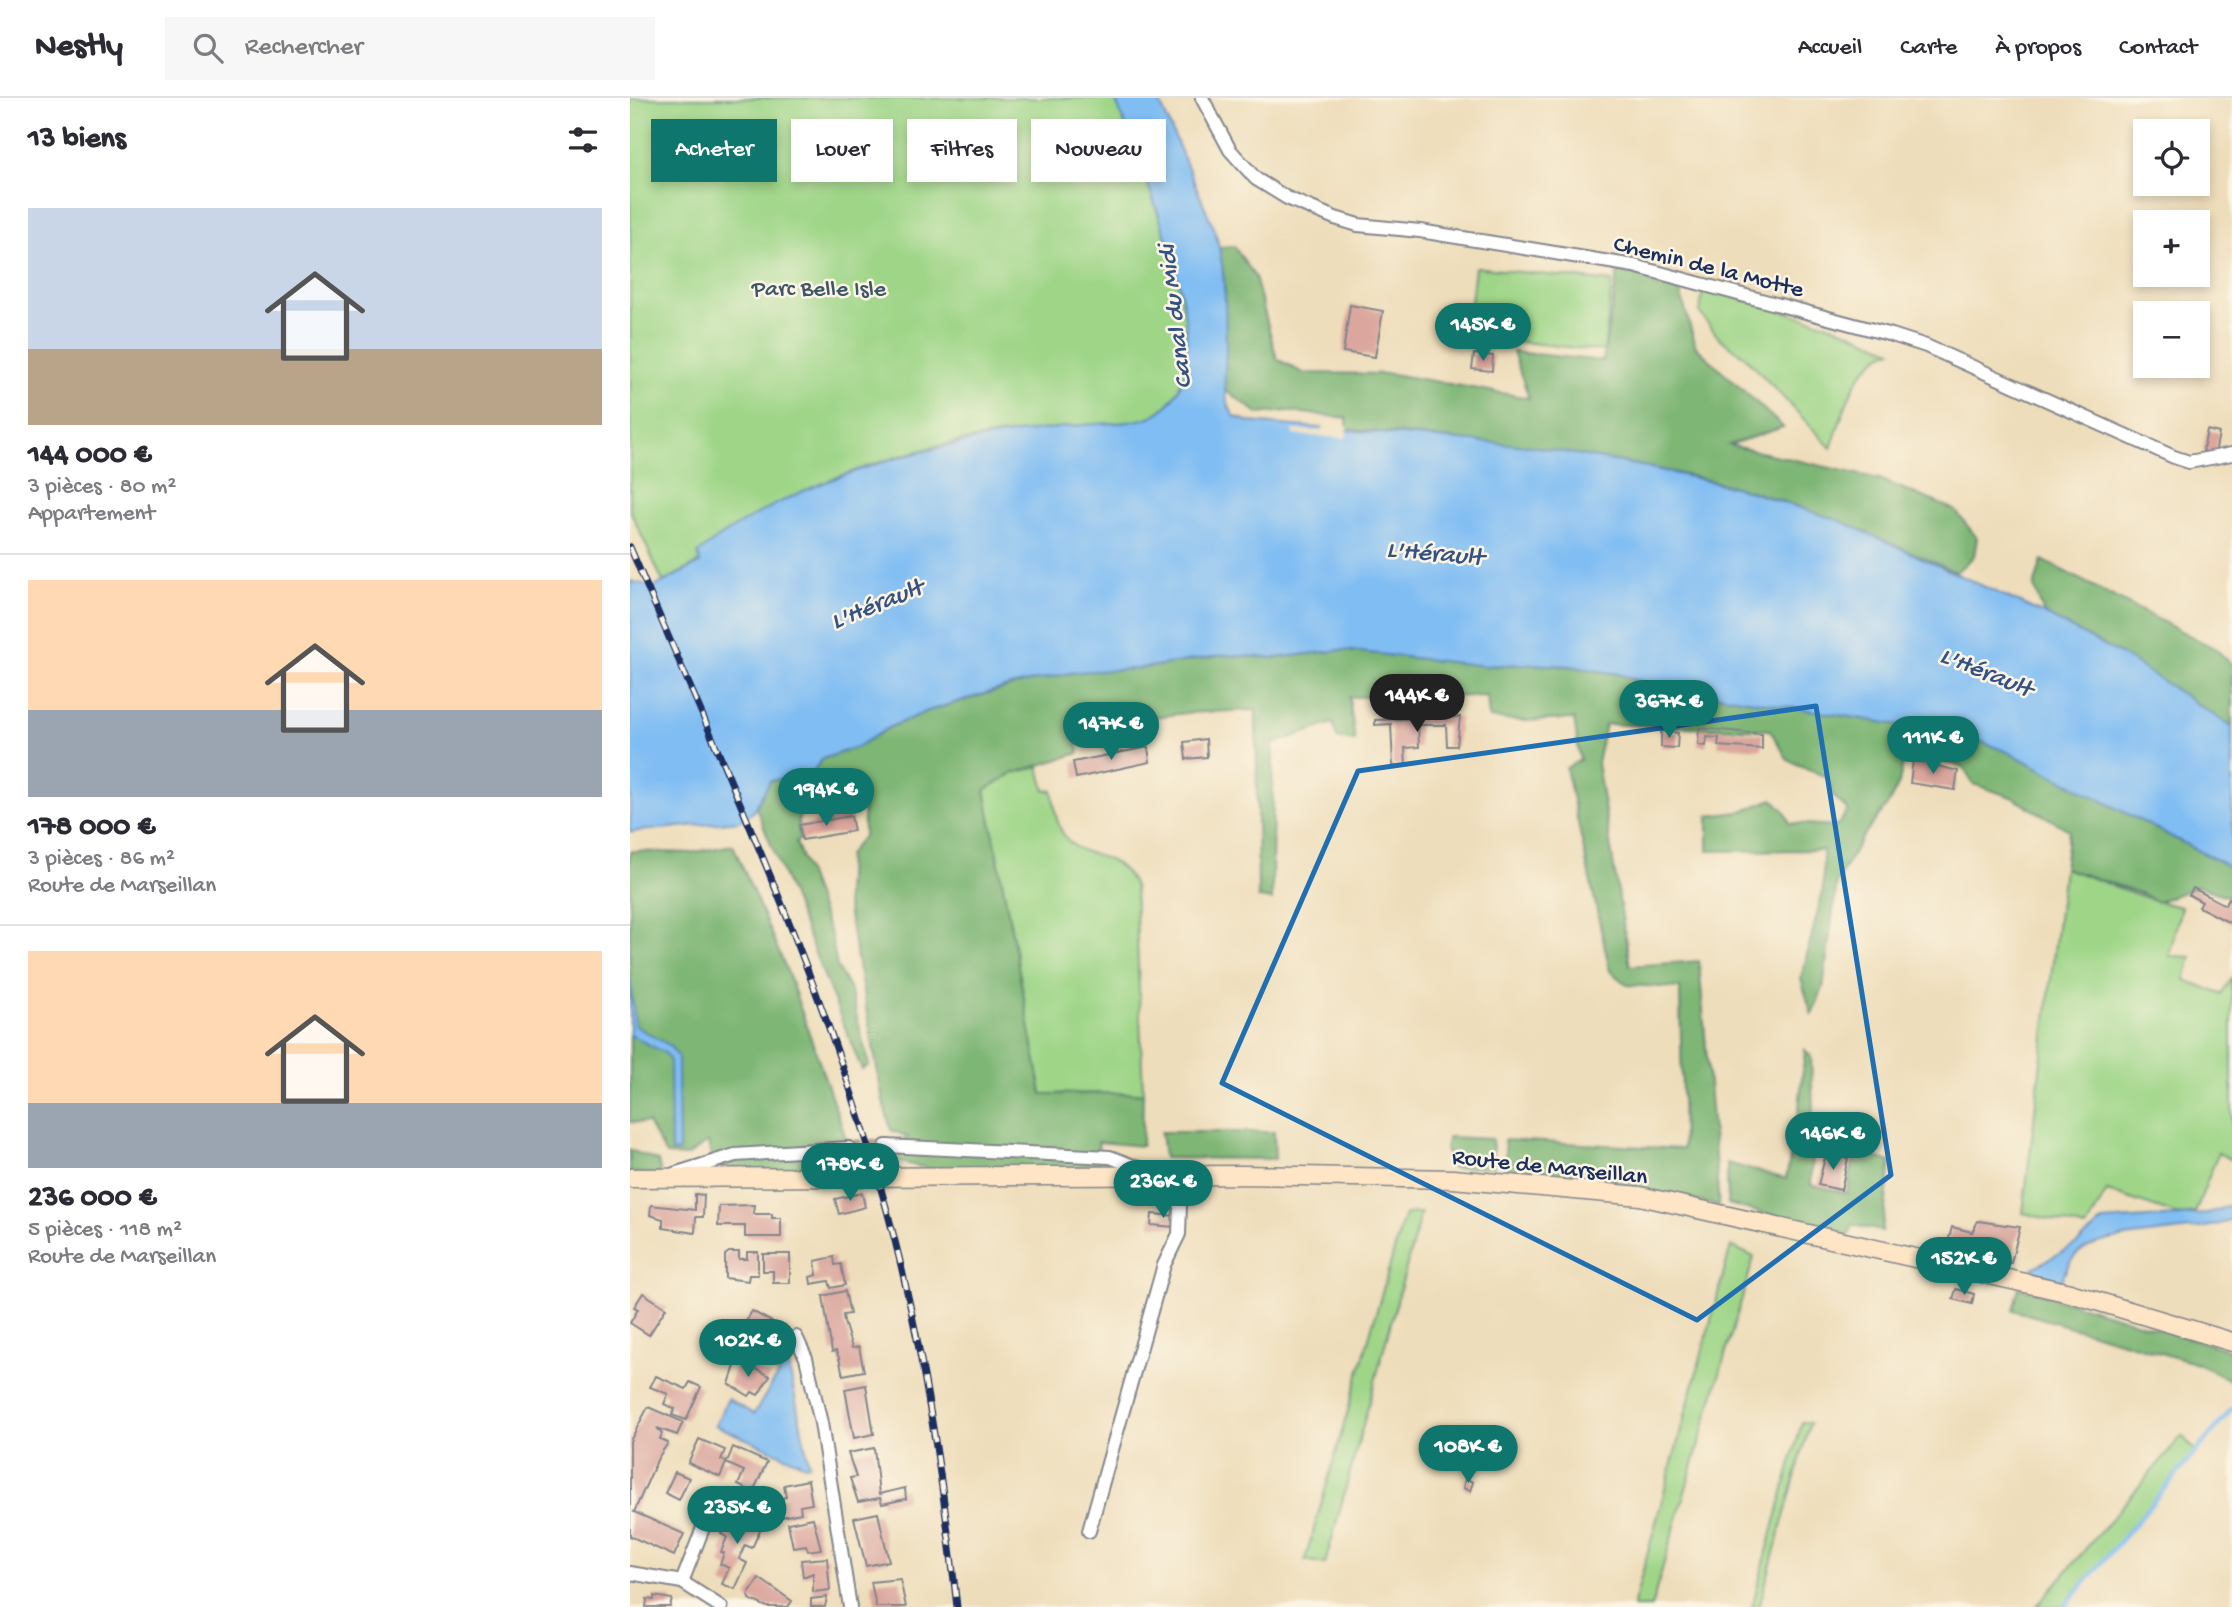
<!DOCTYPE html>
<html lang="fr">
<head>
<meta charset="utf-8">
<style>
	body { margin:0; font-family:"Gochi Hand",sans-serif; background:#f7f7f7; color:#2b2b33; height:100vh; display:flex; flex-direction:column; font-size:26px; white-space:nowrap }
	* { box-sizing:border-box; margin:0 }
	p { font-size:23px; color:#7c7c81 }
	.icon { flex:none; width:38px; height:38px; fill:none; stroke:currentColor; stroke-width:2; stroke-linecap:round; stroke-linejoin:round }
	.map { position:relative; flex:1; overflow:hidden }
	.drawer { display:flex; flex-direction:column; background:#fff; width:630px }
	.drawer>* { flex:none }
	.hud { position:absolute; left:21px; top:21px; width:665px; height:63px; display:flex; gap:14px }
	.fabs { position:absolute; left:1503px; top:21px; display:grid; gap:14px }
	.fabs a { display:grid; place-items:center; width:77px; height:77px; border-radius:0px; background:#fff; box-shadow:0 4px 10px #0003; font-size:35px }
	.price { position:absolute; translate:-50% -60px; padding:0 16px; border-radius:24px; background:#0f766e; color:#fff; font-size:23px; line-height:46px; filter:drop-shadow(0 2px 4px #0008) }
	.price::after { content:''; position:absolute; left:50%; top:42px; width:21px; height:16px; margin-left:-10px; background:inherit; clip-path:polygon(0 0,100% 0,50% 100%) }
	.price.current { background:#222; color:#fff }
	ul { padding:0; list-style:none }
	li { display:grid; align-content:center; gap:14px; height:371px; padding:0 28px }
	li+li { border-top:2px solid #e1e1e2 }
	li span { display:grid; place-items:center; height:217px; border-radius:0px; color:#555 }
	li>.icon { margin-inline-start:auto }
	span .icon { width:126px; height:126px; fill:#fffc; stroke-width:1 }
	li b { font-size:30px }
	h2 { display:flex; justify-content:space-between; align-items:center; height:84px; padding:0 28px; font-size:30px }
	.tag { padding:0 24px; border-radius:0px; background:#fff; box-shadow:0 4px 10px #0003; font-size:24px; line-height:63px }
	.tag.current { background:#0f766e; color:#fff }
	header { display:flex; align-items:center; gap:42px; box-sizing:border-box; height:98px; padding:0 35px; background:#fff; border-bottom:2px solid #e1e1e2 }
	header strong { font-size:33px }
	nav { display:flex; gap:38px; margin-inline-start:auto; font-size:24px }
	.search { width:490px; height:63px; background:#f7f7f7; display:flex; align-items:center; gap:18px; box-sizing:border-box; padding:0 24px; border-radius:0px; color:#7c7c81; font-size:26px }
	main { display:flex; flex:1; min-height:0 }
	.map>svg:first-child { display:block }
</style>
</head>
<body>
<header>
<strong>Nestly</strong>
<div class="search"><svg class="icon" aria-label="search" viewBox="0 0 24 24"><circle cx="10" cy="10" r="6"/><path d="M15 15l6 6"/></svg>Rechercher</div>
<nav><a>Accueil</a><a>Carte</a><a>À propos</a><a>Contact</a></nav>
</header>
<main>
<section class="drawer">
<h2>13 biens<svg class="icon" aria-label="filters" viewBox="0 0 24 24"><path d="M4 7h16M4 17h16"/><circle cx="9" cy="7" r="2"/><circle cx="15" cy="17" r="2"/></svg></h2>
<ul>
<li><span style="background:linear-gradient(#c9d6e8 65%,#b9a48a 0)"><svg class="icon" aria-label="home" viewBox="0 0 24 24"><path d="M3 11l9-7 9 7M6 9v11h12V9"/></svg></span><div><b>144 000 €</b><p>3 pièces · 80 m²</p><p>Appartement</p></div></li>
<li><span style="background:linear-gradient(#ffd9b3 60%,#9aa5b1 0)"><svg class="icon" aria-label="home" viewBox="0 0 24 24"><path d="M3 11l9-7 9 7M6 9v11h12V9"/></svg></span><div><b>178 000 €</b><p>3 pièces · 86 m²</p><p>Route de Marseillan</p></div></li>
<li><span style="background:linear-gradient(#ffd9b3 70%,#9aa5b1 0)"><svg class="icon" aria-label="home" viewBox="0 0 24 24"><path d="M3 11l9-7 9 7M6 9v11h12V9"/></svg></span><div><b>236 000 €</b><p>5 pièces · 118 m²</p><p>Route de Marseillan</p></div></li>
</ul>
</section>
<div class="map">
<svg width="1602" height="1509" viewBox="0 0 1602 1509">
	<rect width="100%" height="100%" fill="#fcf5e5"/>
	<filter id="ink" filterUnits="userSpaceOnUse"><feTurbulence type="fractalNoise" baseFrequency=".0143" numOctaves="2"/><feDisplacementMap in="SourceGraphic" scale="14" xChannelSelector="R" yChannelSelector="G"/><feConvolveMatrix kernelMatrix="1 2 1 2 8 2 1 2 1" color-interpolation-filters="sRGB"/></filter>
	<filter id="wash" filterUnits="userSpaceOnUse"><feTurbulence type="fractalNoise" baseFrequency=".00686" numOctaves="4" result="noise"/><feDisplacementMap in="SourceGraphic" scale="28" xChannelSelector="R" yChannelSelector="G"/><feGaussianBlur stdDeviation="1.57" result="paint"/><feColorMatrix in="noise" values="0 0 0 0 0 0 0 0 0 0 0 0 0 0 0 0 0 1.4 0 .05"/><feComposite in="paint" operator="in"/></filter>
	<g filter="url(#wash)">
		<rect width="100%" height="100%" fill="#eeddba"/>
		<g fill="#9ed587" stroke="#5c8272" stroke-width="2">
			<path d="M0,0H485C510,68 574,212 553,280C547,301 531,318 510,324C497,327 482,327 468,328C435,331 401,333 368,337C270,350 146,394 69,455L70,464L33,484L0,412Z"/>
			<path d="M845,169L982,184L974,253L837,238Z"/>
			<path d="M1073,190L1204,228L1262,252C1223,266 1214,315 1201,350L1114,258L1089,240L1070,215Z"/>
			<path d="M409,669L415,693L422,692C425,708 425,726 436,740C454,764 488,749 505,790L513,995L412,996L355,692L383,675Z"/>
			<path d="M1434,770C1473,783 1512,801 1551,809L1539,858L1561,859L1555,882L1591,896L1602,880V1062L1588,1055L1565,1115L1548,1117L1477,1093L1456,1130L1393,1115Z"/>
			<path d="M791,1115L695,1466L675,1462L772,1125L775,1116Z"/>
			<path d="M1101,1148L1124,1159L1021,1509H1003Z"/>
			<path d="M1172,1324L1180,1325L1129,1509H1122Z"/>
			<path d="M1552,1338L1567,1354L1432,1509H1406Z"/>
		</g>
		<g fill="#7eb674" stroke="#4c7269" stroke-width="2">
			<path d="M604,148L625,179L647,261L673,275L763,276L899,300L883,254L973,263L988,173L1047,183L1066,249L1153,329L1099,347L1249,381L1325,412L1347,440L1344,458L1326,474C1255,442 1184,411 1109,390C980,355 849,343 717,331V320L655,313L629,316L595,292V196L589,149Z"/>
			<path d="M1412,462L1586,551L1602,567V629L1494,558L1414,516L1404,489Z"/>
			<path d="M711,552L856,568L897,566L940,568L988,576L1015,585L1269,627L1320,632L1378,654L1602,770V800L1569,788L1527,804L1513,796L1434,770L1439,732L1381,699L1343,686L1334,669L1275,655L1269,685L1259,705L1233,738L1207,783L1193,890L1182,917L1171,881L1193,792V752L1078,753V718L1109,714L1143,701L1154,712L1160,725L1207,728L1218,712L1203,698L1198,680L1158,662L1140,632L975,626L967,665L1000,868L1069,863L1089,1108L987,1085L877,1071L874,1042L1053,1051L1050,890L997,887L980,873L936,670L950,662L944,621L893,623L859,620L857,598L719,599L725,643L707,640L703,625L643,646L642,802L628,800L626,612L556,615L445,629L449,655L384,675L355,692L412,996L513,995L512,1048L468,1044L471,1072H305L260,1062L258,1056L278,1039L261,1032L253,1003L216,801L218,757L234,737L233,707L171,715L168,723L170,741L166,744L201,838L207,869L220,892L239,967L232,972L126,709L139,683L181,676L192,661L227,649L260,629L298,613L407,581L459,572L506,571L595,557L644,560Z"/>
			<path d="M103,747L158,875L217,1043L184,1045L181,1073H84L78,1044L57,1058L36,1057L18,1025L0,1024V753L60,755Z"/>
			<path d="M1175,952L1181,959L1184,1042L1181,1087L1217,1095L1225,1053L1261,1064L1252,1133L1223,1127L1218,1138L1098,1106L1097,1065L1156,1081L1168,1020Z"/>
			<path d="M531,1034H644L645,1061L534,1060Z"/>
			<path d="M818,1039L862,1041L864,1069L822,1070L815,1051Z"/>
			<path d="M0,1052L28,1063L31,1075H0Z"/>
			<path d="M1389,1189L1602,1253V1283L1568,1266L1383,1212Z"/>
		</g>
		<g fill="#80bdf3" stroke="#4e76a8" stroke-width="2">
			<path d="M485,0H528L583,128C596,164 595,205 596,243C597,267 589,297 604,318L619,324L901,348L1017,369L1112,391L1211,423L1414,516L1494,558L1602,629V770L1378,654L1320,632L1269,627L1015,585L988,576L940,568L897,566L856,568L711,552L644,560L595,557L506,571L445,574L380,588L298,613L260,629L227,649L192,661L181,676L140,683L123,714L109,723L0,734V483L24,489L70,465L68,455C173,373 323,340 452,327C490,323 530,331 549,290C581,226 509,66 485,0Z"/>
			<path d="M0,879L5,928L39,947L48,958L49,1053L41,1054L40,963L35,955L0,937Z"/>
			<path d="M1602,1107V1122C1563,1138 1468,1131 1444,1159C1438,1165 1435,1175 1431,1183L1412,1177L1403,1170L1448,1145L1473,1123L1576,1116Z"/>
			<path d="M156,1263L158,1265L179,1366L175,1367L85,1327L98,1301L124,1316Z"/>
		</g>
		<path fill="#eeddba" d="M697,326L717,328L716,340L663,337V332L691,333Z"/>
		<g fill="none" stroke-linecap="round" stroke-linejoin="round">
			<path stroke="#80bdf3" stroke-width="4.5" d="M1434,1509L1602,1311"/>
		</g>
		<g id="blocks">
			<g fill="#daa69d">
				<path d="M720,207L753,213L745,259L713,254Z"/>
				<path d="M844,256L863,258L862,273L842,271Z"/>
				<path d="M1577,332L1589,335L1585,356L1573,353Z"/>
				<path d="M830,619L827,648H817L816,627H788L789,649L775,650L776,667L763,668L761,626L745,627V622Z"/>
				<path d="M1069,630L1132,636V651L1088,648L1089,640L1077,639L1076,648L1068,647Z"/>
				<path d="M1031,633L1048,635L1047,650L1031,649Z"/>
				<path d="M576,641L577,659L556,661L554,644Z"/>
				<path d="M518,649L520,664L446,680L443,664Z"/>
				<path d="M1283,662L1328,673L1325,692L1280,685Z"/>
				<path d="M221,718L224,733L172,742L169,727Z"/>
				<path d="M1563,790L1595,807L1599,800L1602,802V826L1569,809L1572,804L1559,797Z"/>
				<path d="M1196,1056L1218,1060L1211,1092L1188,1087Z"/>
				<path d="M232,1095L235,1109L209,1116L205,1101Z"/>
				<path d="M65,1096L74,1097L73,1119H66L65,1135L33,1130V1121L20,1117L21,1107L65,1112Z"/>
				<path d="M124,1107L123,1116H142V1120H151V1139H115V1128H88L89,1108Z"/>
				<path d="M522,1116L546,1118L545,1129L521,1127Z"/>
				<path d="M1348,1123L1390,1129L1381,1165L1317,1148L1322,1129L1342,1134Z"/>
				<path d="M99,1154H109V1161H117V1154H128V1177H119L118,1183L95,1180V1157Z"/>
				<path d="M133,1156H160V1185H143V1173H133Z"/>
				<path d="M204,1159L205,1167L211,1166L215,1187L201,1190L199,1183L181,1186L180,1179L187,1177L185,1163Z"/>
				<path d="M1326,1191L1344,1196L1342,1206L1323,1201Z"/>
				<path d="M215,1193L220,1216L213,1217L214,1224L222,1250L229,1249L234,1273L213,1277L209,1260L206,1253L202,1254L193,1198Z"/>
				<path d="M13,1195L36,1210L19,1237L0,1225L8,1211L4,1209Z"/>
				<path d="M122,1213L142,1224L132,1241L129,1239L126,1242L132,1246L127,1255L105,1242Z"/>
				<path d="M107,1262L140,1278L128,1297L122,1294L119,1298L99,1286Z"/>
				<path d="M26,1278L56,1291L60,1284L71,1289L56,1322L42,1317L45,1311L34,1306L38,1296L20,1289Z"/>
				<path d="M236,1287L244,1336L224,1340L215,1291Z"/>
				<path d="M18,1309L53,1324L47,1337L27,1330L32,1335L30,1341L38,1345L28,1360L4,1414L54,1436L44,1458L0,1438V1343Z"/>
				<path d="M69,1341L95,1352L91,1362L97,1364L103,1349L137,1364L123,1394L108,1387L114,1373L96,1365L90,1379L58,1365Z"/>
				<path d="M244,1350L249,1396L275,1390L276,1401L252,1406L250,1400L228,1404L220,1380L226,1379L218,1355Z"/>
				<path d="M45,1374L59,1380L49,1402L35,1395Z"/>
				<path d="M835,1381L843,1384L840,1393L833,1390Z"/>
				<path d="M178,1382L182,1406L170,1408L171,1415L152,1419V1400L156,1399L154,1387Z"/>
				<path d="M100,1414L132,1428L122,1450L115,1447L109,1461L117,1465L105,1491L92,1486L99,1470L90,1466L94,1455L91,1454L97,1439L91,1436Z"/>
				<path d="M248,1415L259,1463L236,1468L224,1420Z"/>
				<path d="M183,1420L191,1451L178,1453L176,1447L163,1449L158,1425Z"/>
				<path d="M197,1460L200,1492L183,1494V1475L173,1479L171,1462Z"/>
				<path d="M129,1480L162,1503L158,1509H137L119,1501L118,1497Z"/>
				<path d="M270,1481L276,1509H246L241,1484Z"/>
				<path d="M24,1498L42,1501L40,1509H16L17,1501L24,1502Z"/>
				<path d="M197,1499L195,1509H181V1501Z"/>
			</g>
		</g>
	</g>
	<g filter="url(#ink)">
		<use href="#blocks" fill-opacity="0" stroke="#84868c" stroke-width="2"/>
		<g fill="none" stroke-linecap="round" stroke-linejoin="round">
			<path stroke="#c4baa8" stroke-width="12" stroke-dasharray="12 6" stroke-linecap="butt" d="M219,1050L256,1048"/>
			<g stroke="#84868c" stroke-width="16">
				<g id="minor">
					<path d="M572,0L600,52L626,81L657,100L705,120L728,127L790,133L1004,168L1262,237L1296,248L1544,359L1559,364L1602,356"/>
					<path d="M256,1048L480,1059L522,1075"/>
					<path d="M44,1076L105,1057L219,1050"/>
					<path d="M166,1239L176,1260L191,1325L220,1509"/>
					<path d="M459,1433L534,1167L549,1136L551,1078"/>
					<path d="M0,1475L52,1484L91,1509"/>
					<path d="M52,1484L78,1417L69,1403"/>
				</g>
			</g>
			<g stroke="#84868c" stroke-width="21">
				<path id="secondary" d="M0,1080L613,1077L823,1081L1010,1098L1440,1195L1602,1244"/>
			</g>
			<use href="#minor" stroke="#fff" stroke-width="12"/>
			<use href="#secondary" stroke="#fde5c5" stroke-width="18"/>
			<g stroke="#1b2f5e" stroke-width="7">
				<path id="rail" d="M0,449C96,675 203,901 264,1139C295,1261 313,1384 327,1509"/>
			</g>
			<use href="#rail" stroke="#fcf5e5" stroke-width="4.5" stroke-dasharray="13" stroke-linecap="butt"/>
		</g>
	</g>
	<path fill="none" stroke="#1f6fb2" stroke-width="5" stroke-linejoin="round" d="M1186,608L1261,1077L1067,1222L592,985L728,673Z"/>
	<g text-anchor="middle" stroke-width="5" stroke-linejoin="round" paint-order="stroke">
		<g font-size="24" fill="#1b2f5e" stroke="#fcf5e5">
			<text transform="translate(1079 167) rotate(14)" y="8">Chemin de la Motte</text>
			<text transform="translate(920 1067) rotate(6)" y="8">Route de Marseillan</text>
		</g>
		<g font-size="24" fill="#3c5868" stroke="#fcf5e5">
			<text x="189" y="197">Parc Belle Isle</text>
		</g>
		<g font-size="26" font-style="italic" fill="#345283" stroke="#fcf5e5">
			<text transform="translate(543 219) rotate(-97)" y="9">Canal du Midi</text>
			<text transform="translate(805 453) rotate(5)" y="9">L'Hérault</text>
			<text transform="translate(246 504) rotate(-22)" y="9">L'Hérault</text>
			<text transform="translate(1357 572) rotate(22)" y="9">L'Hérault</text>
		</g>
	</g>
</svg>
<div class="fabs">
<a><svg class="icon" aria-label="locate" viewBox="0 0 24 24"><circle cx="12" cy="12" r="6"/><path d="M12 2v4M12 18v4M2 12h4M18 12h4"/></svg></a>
<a>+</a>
<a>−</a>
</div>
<b class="price" style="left:853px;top:265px">145K €</b>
<b class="price current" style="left:787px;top:636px">144K €</b>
<b class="price" style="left:1039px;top:642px">367K €</b>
<b class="price" style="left:481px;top:664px">147K €</b>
<b class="price" style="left:1303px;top:678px">111K €</b>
<b class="price" style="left:196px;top:730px">194K €</b>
<b class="price" style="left:1203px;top:1074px">146K €</b>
<b class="price" style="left:220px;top:1105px">178K €</b>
<b class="price" style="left:533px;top:1122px">236K €</b>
<b class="price" style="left:1334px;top:1199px">152K €</b>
<b class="price" style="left:118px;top:1281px">102K €</b>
<b class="price" style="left:838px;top:1387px">108K €</b>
<b class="price" style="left:107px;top:1448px">235K €</b>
<div class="hud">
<a class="tag current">Acheter</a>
<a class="tag">Louer</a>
<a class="tag">Filtres</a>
<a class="tag">Nouveau</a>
</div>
</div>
</main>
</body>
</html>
